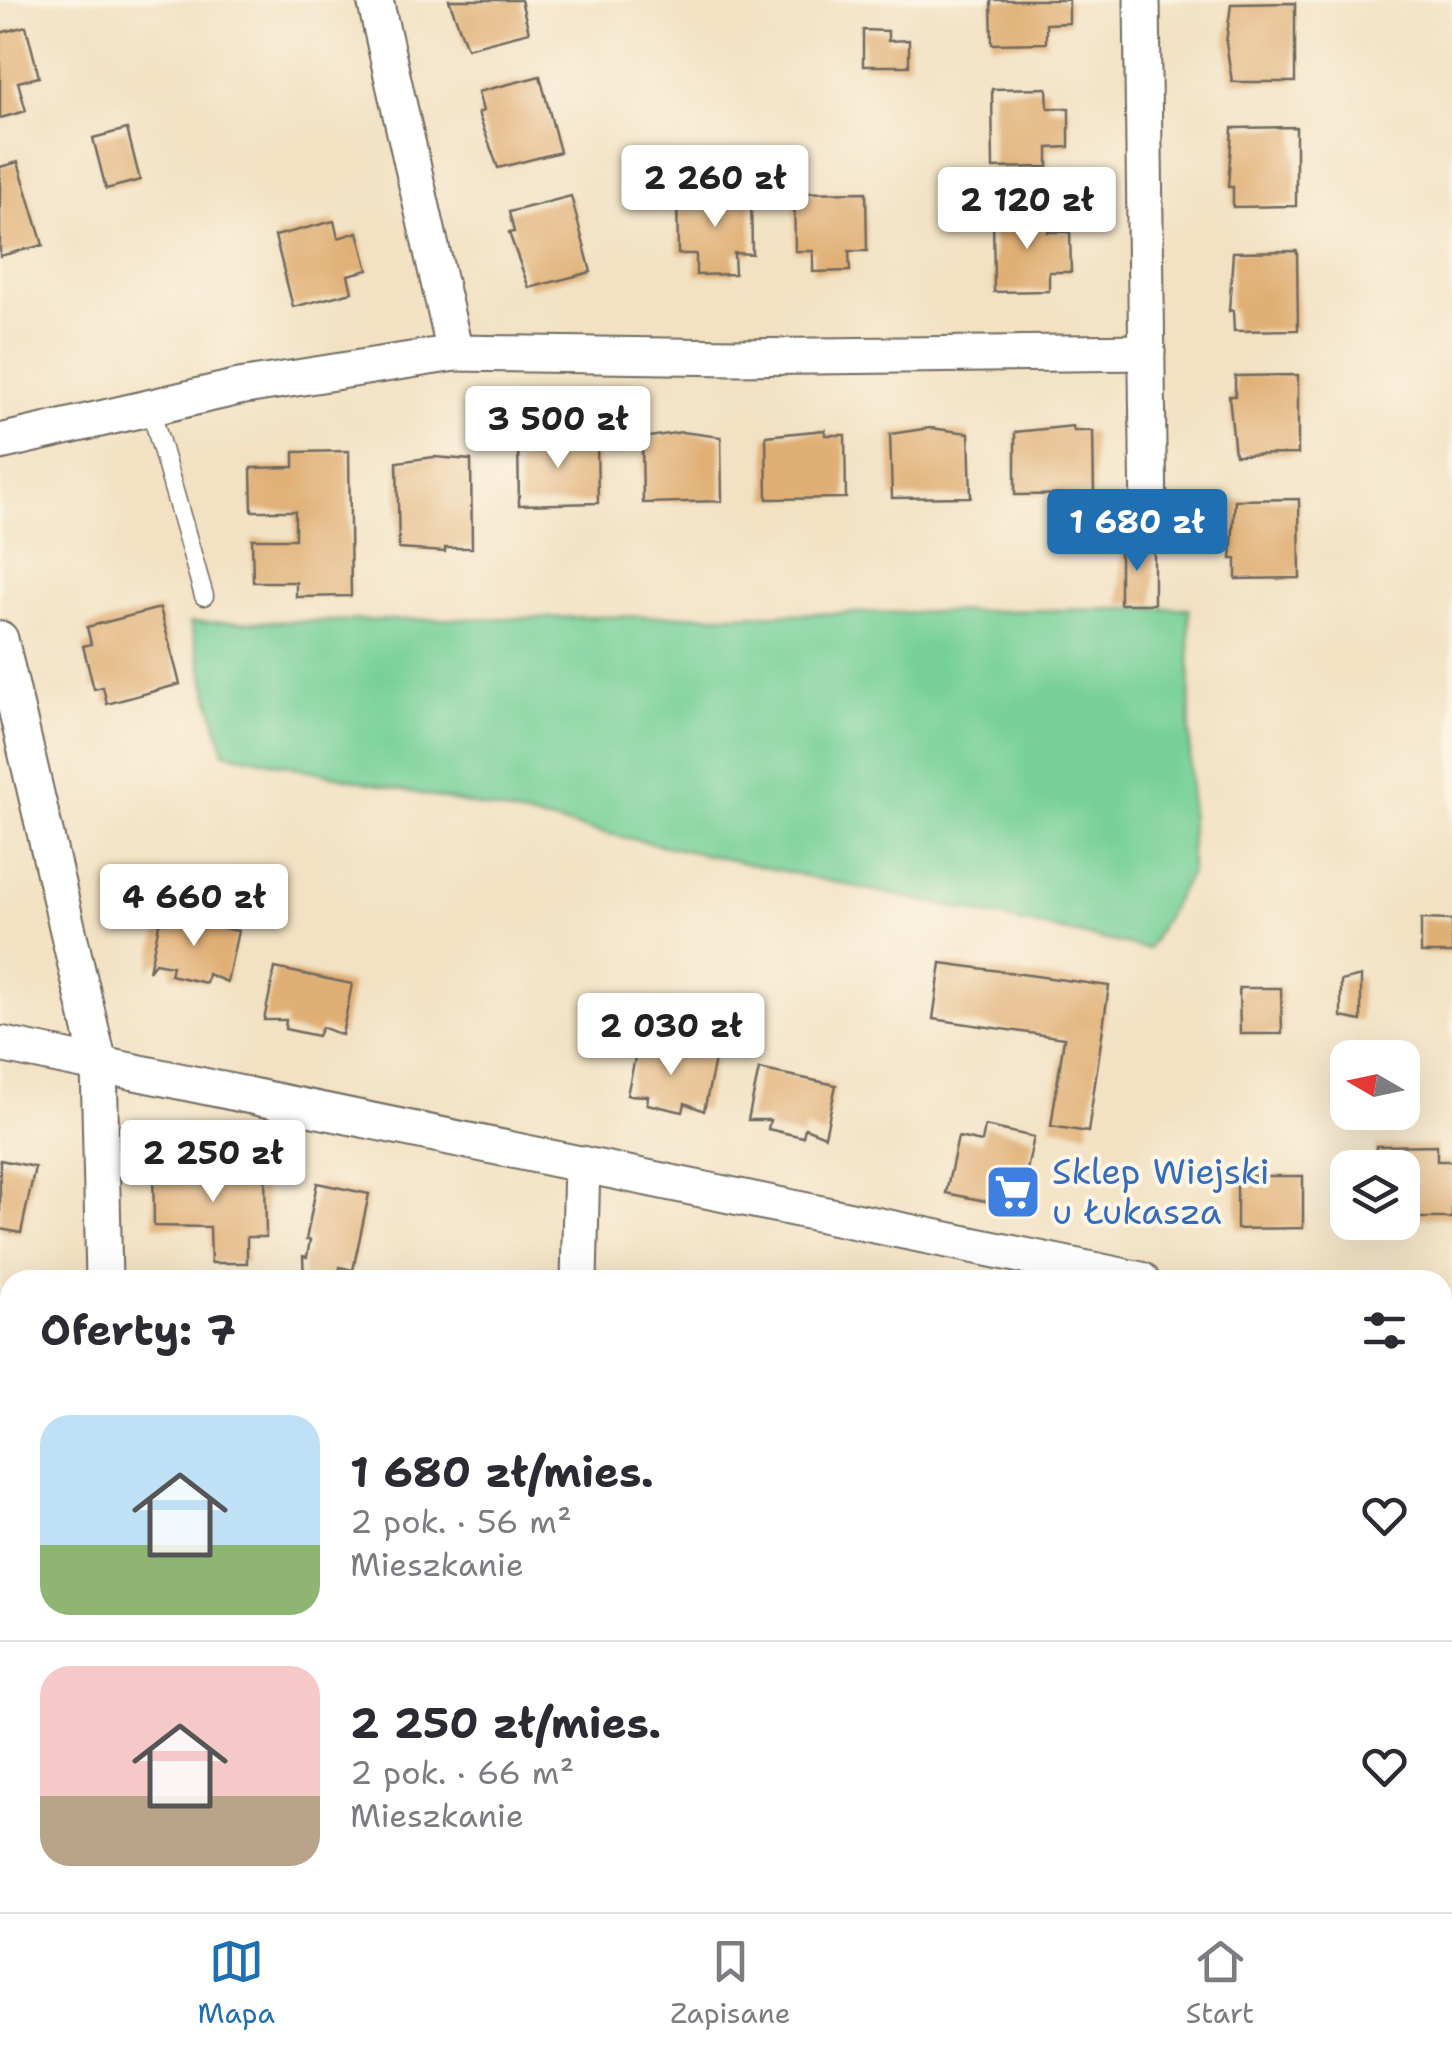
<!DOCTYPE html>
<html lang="pl">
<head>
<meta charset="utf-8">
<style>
	body { margin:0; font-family:"Shantell Sans",sans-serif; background:#f2f2f3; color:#2b2b33; height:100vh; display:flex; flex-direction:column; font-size:38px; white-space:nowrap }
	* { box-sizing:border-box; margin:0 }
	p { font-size:32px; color:#7c7c81 }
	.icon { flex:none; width:55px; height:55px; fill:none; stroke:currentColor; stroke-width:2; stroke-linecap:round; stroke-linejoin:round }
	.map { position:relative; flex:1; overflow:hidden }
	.details { position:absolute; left:0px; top:1270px; width:1452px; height:642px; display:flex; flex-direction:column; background:#fff; border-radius:30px 30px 0 0; box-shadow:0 10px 40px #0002 }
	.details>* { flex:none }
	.needle { width:65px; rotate:279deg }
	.controls { position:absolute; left:1330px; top:1040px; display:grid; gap:20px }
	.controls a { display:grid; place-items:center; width:90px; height:90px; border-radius:20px; background:#fff; box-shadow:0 10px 40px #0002; font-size:50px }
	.price { position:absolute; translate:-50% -85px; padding:0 22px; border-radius:10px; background:#fff; color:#222; font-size:32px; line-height:65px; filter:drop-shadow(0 2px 5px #0008) }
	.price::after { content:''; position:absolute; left:50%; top:60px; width:30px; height:22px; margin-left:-15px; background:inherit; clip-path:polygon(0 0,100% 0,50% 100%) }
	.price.selected { background:#1f6fb2; color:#fff }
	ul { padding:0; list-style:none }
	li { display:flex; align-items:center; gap:30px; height:250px; padding:0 40px }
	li+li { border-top:2px solid #e1e1e2 }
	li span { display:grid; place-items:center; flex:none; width:280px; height:200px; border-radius:30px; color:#555 }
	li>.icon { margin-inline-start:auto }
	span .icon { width:120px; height:120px; fill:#fffc; stroke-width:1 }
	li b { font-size:42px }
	h2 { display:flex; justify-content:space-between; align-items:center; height:120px; padding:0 40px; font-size:42px }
	.dock { display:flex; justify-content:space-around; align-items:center; height:140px; border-top:2px solid #e1e1e2; background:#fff; font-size:28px; color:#7c7c81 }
	.dock a { display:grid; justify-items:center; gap:5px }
	.dock .selected { color:#1f6fb2 }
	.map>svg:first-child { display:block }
</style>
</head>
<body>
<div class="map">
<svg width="1452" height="1912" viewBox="0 0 1452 1912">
	<rect width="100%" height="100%" fill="#fcf5e5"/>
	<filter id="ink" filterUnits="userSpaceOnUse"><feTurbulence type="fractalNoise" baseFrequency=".01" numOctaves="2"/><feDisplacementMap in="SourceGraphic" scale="20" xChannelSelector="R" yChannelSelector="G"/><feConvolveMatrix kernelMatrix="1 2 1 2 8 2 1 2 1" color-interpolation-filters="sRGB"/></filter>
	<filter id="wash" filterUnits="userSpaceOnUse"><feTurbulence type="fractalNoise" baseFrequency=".0048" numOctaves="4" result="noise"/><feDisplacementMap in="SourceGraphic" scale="40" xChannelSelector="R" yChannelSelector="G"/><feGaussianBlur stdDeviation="2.25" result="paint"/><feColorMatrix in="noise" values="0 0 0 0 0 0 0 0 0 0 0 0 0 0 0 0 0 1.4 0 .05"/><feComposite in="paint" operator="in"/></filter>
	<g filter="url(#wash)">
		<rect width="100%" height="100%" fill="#f2e1c2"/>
		<path fill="#76d097" stroke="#507e61" stroke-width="2.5" d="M1189,608L1191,871L1148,949L224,752L190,623Z"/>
		<g id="blocks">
			<g fill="#e0af74">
				<path d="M449,0H521L529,32L467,48Z"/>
				<path d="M991,0H1069V23L1046,24V43L992,44Z"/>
				<path d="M1295,3V82H1232L1226,43L1231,4Z"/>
				<path d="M26,26L39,77L18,82L26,111L0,118V33Z"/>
				<path d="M863,30L888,31V41L909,40V66H863Z"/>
				<path d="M540,76L560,152L498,168L478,113L483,111L478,92Z"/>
				<path d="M1047,88L1048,108H1069V147L1048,148V167L993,168L992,89Z"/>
				<path d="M1296,127V206L1233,207V187H1228L1232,128Z"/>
				<path d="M127,129L140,180L106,189L93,138Z"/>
				<path d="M18,162L43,245L0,256V167Z"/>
				<path d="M866,192L867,251H849L850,271L813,272V251H795L794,193Z"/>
				<path d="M751,193L752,254L734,253L735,274L696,275V254H678L677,194Z"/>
				<path d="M571,196L591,272L529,288L509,233L514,232L509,212Z"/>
				<path d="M1048,212V232H1070L1071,272H1049V291L994,292L993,213Z"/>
				<path d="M334,221L338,238L358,232L368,270L348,275L352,292L293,307L275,236Z"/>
				<path d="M1297,251L1298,330L1234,331L1233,310L1229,311L1233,252Z"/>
				<path d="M1298,375V454L1235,455L1229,396H1235V376Z"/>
				<path d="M1073,426L1074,431H1093L1094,494L1015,495V432Z"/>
				<path d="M930,428L969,433L971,497L892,498L890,434Z"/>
				<path d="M825,430V435H845L846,498L767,499L766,436Z"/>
				<path d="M682,432L721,437L722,501L643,503L642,438Z"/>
				<path d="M577,434V439L597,438L598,503L519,505L518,441Z"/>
				<path d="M349,451L351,596L296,597V582H253L252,539H295V511H252L251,468L294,467V452Z"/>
				<path d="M434,457L471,460L472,548H445V552L399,549L397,462Z"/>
				<path d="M1299,499L1300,578L1236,579V559H1231L1235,500Z"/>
				<rect x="1120" y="543" width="34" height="61"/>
				<path d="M160,608L180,684L107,704L103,687L94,689L83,646L91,644L87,627Z"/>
				<path d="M161,915L238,931L227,982L208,974L206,983L170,975L172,966L155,963L149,971Z"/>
				<path d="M1421,919L1452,920V953H1421Z"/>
				<path d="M941,963L1109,986L1088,1132L1051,1126L1064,1038L933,1019Z"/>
				<path d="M275,968L352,984L342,1035L322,1027L318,1036L285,1029L286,1020H264Z"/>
				<path d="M1361,976V1021L1341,1017V981Z"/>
				<path d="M1239,988H1281L1282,1034H1240Z"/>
				<path d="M638,1044L715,1060L704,1111L685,1103L683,1112L647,1104L648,1096L627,1095Z"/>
				<path d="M759,1069L836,1085L825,1136L805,1128L803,1137L785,1133L768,1129L770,1120H748Z"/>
				<path d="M985,1126L1034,1137L1019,1208L946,1193L958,1137L982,1142Z"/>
				<path d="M1437,1145V1161H1452V1218H1402V1168H1376V1146Z"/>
				<path d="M0,1160L35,1167L21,1233L0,1229Z"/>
				<path d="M153,1164L265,1167L266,1237H247V1263H211L210,1227L154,1226Z"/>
				<path d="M1237,1176H1303V1228L1237,1229Z"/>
				<path d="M317,1183L369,1194L353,1270L340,1267L338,1280H304L303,1256L307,1257L310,1240H306Z"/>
				<path d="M0,1384L10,1386V1534L0,1532Z"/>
				<path d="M1442,1555L1452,1557V1634L1442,1632Z"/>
				<path d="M0,1713L10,1715V1839L0,1837Z"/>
			</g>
		</g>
	</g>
	<g filter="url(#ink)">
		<use href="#blocks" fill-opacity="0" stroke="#716b60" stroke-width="2.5"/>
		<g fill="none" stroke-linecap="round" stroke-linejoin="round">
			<g stroke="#716b60" stroke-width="21">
				<path id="lane" d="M150,407L204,596"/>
			</g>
			<g stroke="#716b60" stroke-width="39">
				<g id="street">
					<path d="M1142,0L1149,521"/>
					<path d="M455,353L735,357L1147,352"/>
					<path d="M0,442L239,387L455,353L375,0"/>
					<path d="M0,639L99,1064L104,1280"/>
					<path d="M0,1044L1141,1280"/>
					<path d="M579,1280L582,1164"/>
					<path d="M1442,1343L1452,1345"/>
					<path d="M0,1592L10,1594"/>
					<path d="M116,1902L117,1912"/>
					<path d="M583,1902V1912"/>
				</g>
			</g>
			<use href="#lane" stroke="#fff" stroke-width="18"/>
			<use href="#street" stroke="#fff" stroke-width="35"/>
		</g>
	</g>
	<defs>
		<g id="supermarket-square" transform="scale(2.875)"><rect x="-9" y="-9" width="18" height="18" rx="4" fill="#3f7fe0" stroke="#fcf5e5"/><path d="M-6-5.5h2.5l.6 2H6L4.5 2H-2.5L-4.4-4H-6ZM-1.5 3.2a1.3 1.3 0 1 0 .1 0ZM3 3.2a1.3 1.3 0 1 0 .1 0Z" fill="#fff"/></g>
	</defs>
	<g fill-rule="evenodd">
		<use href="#supermarket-square" x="1013" y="1192"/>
	</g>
	<g text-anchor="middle" stroke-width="8" stroke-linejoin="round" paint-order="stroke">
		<g font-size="35" fill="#366cbe" stroke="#fcf5e5" text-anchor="start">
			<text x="1052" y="1184">Sklep Wiejski<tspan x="1052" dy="40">u Łukasza</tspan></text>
		</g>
	</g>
</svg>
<div class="controls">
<a><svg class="needle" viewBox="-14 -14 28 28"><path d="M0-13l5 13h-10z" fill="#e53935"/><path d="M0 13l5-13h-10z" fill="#7c7c81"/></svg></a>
<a><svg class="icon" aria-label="layers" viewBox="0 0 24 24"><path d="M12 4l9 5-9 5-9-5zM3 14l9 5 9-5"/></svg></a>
</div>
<b class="price" style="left:715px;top:230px">2 260 zł</b>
<b class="price" style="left:1027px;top:252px">2 120 zł</b>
<b class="price" style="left:558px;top:471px">3 500 zł</b>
<b class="price selected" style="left:1137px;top:574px">1 680 zł</b>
<b class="price" style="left:194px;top:949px">4 660 zł</b>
<b class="price" style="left:671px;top:1078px">2 030 zł</b>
<b class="price" style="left:213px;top:1205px">2 250 zł</b>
<section class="details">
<h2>Oferty: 7<svg class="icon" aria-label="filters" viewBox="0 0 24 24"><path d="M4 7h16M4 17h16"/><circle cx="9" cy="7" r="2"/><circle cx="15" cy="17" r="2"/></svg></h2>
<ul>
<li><span style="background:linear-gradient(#bfe0f5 65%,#8fb573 0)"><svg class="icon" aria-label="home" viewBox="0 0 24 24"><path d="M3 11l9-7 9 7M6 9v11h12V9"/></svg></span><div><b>1 680 zł/mies.</b><p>2 pok. · 56 m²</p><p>Mieszkanie</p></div><svg class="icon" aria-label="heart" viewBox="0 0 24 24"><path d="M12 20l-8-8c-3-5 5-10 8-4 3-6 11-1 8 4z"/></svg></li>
<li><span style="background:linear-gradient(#f6c9c9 65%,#b9a48a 0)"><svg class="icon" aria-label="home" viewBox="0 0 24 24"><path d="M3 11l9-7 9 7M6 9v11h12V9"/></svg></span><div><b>2 250 zł/mies.</b><p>2 pok. · 66 m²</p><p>Mieszkanie</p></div><svg class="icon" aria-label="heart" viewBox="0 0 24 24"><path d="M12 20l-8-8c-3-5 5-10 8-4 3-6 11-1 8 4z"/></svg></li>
</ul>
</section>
</div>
<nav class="dock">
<a class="selected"><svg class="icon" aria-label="map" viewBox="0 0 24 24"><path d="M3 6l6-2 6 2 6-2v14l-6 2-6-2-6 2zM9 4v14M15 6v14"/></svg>Mapa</a>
<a><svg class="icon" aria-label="saved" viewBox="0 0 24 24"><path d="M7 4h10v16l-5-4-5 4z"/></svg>Zapisane</a>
<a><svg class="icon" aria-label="home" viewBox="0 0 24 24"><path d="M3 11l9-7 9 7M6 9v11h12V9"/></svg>Start</a>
</nav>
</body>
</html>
